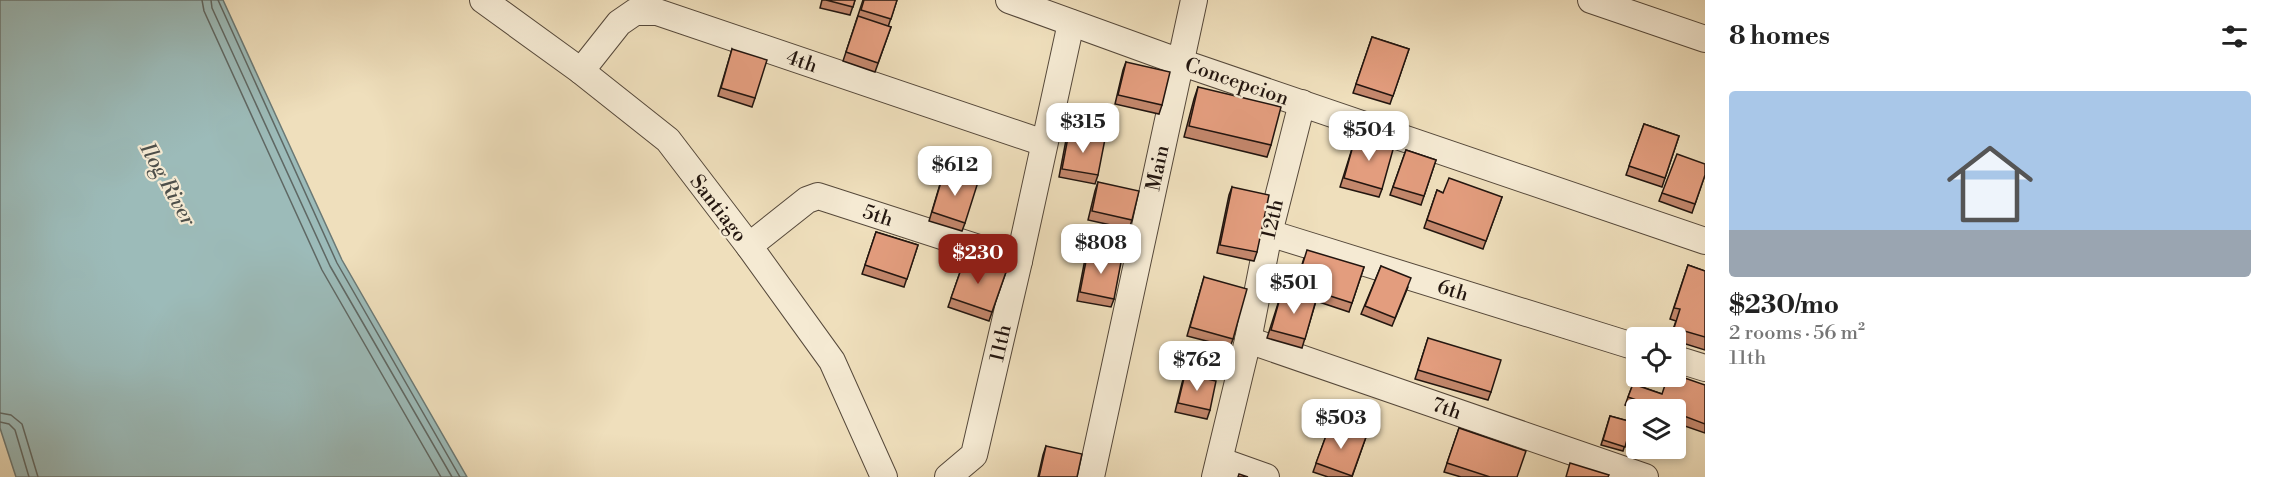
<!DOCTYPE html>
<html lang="en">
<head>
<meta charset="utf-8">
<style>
	body { margin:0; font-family:"Libre Bodoni",serif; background:#f6f6f6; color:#222; height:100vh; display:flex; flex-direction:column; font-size:22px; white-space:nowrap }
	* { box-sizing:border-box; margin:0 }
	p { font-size:20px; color:#767676 }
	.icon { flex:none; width:33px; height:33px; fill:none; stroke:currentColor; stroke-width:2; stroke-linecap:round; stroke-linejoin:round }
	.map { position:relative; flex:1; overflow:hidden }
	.panel { display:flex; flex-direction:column; background:#fff; width:570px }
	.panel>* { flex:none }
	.tools { position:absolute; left:1626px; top:327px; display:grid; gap:12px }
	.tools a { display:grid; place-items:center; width:60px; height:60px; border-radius:6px; background:#fff; box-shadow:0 3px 9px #0003; font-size:30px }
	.price { position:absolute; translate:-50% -51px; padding:0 14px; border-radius:12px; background:#fff; color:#222; font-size:20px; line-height:39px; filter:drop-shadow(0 2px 3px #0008) }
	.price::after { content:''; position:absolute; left:50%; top:36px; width:18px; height:14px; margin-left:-9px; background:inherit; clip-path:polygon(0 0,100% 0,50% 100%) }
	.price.selected { background:#8f2418; color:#fff }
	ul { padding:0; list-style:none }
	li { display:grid; align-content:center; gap:12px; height:318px; padding:0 24px }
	li span { display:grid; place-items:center; height:186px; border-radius:6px; color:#555 }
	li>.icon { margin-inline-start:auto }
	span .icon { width:108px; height:108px; fill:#fffc; stroke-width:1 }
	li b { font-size:26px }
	h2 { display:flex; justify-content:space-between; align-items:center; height:72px; padding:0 24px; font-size:26px }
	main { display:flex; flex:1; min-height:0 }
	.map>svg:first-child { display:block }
</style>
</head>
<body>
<main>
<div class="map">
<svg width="1705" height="477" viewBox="0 0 1705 477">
	<rect width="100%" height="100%" fill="#efdfbc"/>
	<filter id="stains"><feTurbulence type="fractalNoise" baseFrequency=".00333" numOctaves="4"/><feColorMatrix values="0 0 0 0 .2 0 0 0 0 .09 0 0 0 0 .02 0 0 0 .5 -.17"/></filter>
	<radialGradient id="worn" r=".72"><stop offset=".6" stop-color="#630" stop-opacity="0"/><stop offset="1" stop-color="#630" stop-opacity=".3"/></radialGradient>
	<path fill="#9cbbb9" stroke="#6b7975" stroke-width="1.5" d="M0,0H223L342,260L467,477H16L0,428Z"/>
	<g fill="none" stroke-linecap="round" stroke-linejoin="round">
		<g stroke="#5f6864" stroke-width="1.5">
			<path d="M202,0L204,11L322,270L441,477"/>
			<path d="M211,0L212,8L330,266L452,477"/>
			<path d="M218,0L337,263L460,477"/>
			<path d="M0,413L11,415L22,424L38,477"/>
			<path d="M0,422L9,424L15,430L29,477"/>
		</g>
		<g stroke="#55483a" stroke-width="28">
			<g id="street">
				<path d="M483,0L581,71L668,140L749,246L832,361L884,477"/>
				<path d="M1009,0L1180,62L1705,241"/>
				<path d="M1591,0L1705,39"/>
				<path d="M581,71L619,23L635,12H657L1044,143"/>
				<path d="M1269,233L1636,347"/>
				<path d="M749,246L807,200L818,196L1019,261"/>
				<path d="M1248,340L1645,477"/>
				<path d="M1676,359L1705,368"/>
				<path d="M1221,461L1266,477"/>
				<path d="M948,477L974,455L1019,261L1071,23"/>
				<path d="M1091,477L1194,0"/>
				<path d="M1215,477L1248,340L1269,233L1302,103"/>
			</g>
		</g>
		<use href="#street" stroke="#f5ead3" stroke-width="26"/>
	</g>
	<g fill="#c3876c" stroke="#22150f" stroke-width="1.5">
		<path d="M822,0H855L850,15L820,8Z"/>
		<path d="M863,0H897L888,27H891L875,72L843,61Z"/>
		<path d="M1372,37L1409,49L1390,104L1353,93Z"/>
		<path d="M732,49L755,98L752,107L718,96Z"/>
		<path d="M1126,62L1162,105L1159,114L1115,104L1123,70Z"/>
		<path d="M1198,87L1271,145L1267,157L1184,137L1194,99Z"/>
		<path d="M1644,124L1679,136L1662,187L1626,175Z"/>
		<path d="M1069,132L1098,175L1095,184L1059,177L1066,140Z"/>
		<path d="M1356,136L1382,189L1379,197L1340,187Z"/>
		<path d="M1406,150L1436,160L1421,205L1390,195Z"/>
		<path d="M1705,175L1692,213L1659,201L1662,193Z"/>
		<path d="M941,181L965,223L962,231L929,221Z"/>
		<path d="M1098,182L1132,220L1129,229L1088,220L1095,191Z"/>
		<path d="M1232,187L1257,252L1254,261L1217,253L1229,195Z"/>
		<path d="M1437,190L1443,193L1502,197L1483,249L1424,228Z"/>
		<path d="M876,232L918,245L904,287L862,274Z"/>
		<path d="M1088,251L1114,299L1111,307L1077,301L1085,259Z"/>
		<path d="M965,258L1006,272L989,321L948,307Z"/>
		<path d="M1304,258L1364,267L1349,312L1316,301L1302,348L1267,338L1282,291L1293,294Z"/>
		<path d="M1688,265L1705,271V350L1676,341V338H1670L1676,321L1670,319Z"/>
		<path d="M1381,266L1408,287L1392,326L1361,314Z"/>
		<path d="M1204,277L1233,339L1230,347L1187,336Z"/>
		<path d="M1428,338L1491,392L1488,400L1415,379Z"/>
		<path d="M1185,374L1210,410L1207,419L1175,412L1182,383Z"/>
		<path d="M1633,384L1662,394L1705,385V433L1676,423V410H1637L1625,405Z"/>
		<path d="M1610,416L1632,422L1623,451L1601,445Z"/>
		<path d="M1330,425L1366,437L1352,477H1328L1313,472Z"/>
		<path d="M1459,428L1517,477H1461L1444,472Z"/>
		<path d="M1046,446L1077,477H1038L1043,455Z"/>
	</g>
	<g fill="#e39d7e" stroke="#22150f" stroke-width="1.5">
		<path d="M826,0H855L853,7Z"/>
		<path d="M864,0H897L891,19L861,10Z"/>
		<path d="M858,16L891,27L878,63L846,52Z"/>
		<path d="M1372,37L1409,49L1393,96L1356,84Z"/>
		<path d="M732,49L767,60L755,98L721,88Z"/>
		<path d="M1126,62L1170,72L1162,105L1118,95Z"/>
		<path d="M1198,87L1281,107L1271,145L1189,126Z"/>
		<path d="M1644,124L1679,136L1665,178L1629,166Z"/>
		<path d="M1069,132L1105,139L1098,175L1062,169Z"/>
		<path d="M1356,135L1394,146L1382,189L1344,178Z"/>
		<path d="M1406,150L1436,160L1424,196L1393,187Z"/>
		<path d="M1677,154L1705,164V175L1695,204L1662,193Z"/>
		<path d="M944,172L978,182L965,223L932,212Z"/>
		<path d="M1449,178L1502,197L1486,241L1427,220L1437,190L1443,193Z"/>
		<path d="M1098,182L1139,191L1132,220L1092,211Z"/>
		<path d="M1232,187L1269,195L1257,252L1220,245Z"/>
		<path d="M876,232L918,245L907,279L865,265Z"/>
		<path d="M1307,250L1364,267L1352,303L1296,285Z"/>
		<path d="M1088,251L1122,257L1114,299L1080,292Z"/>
		<path d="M965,258L1006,272L992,312L951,298Z"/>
		<path d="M1688,265L1705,271V337L1674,328L1680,309L1674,308Z"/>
		<path d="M1381,266L1411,278L1395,318L1365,306Z"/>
		<path d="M1204,277L1247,289L1233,339L1190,327Z"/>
		<path d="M1282,291L1316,300L1305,339L1271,330Z"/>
		<path d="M1428,338L1501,360L1491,392L1418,370Z"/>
		<path d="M1185,374L1216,381L1210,410L1178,403Z"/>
		<path d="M1676,375L1705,385V424L1676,413V410H1664L1628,397L1633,384L1662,394L1668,376H1676Z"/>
		<path d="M1610,416L1632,422L1625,447L1603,440Z"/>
		<path d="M1330,425L1366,437L1352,476L1316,463Z"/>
		<path d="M1459,428L1526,451L1517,477H1490L1447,463Z"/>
		<path d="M1046,446L1082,454L1077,477H1039Z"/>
		<path d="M1570,463L1609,475L1608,477H1566Z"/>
		<path d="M1239,474L1248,477H1238Z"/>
	</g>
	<g text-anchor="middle" stroke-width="4.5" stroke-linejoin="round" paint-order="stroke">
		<g font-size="20" fill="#22150f" stroke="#f5ead3">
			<text transform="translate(802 61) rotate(19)" y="7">4th</text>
			<text transform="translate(1237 81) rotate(19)" y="7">Concepcion</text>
			<text transform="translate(1157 168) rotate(-78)" y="7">Main</text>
			<text transform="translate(719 208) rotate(52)" y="7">Santiago</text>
			<text transform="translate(878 215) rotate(18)" y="7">5th</text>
			<text transform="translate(1272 219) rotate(-77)" y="7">12th</text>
			<text transform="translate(1453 290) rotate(17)" y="7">6th</text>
			<text transform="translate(1000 343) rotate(-77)" y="7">11th</text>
			<text transform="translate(1447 408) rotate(19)" y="7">7th</text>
		</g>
		<g font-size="21" font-style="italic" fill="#4d4f4a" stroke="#f5ead3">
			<text transform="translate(168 184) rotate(61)" y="7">Ilog River</text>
		</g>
	</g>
	<rect width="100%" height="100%" filter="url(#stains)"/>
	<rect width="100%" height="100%" fill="url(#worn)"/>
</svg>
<div class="tools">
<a><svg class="icon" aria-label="locate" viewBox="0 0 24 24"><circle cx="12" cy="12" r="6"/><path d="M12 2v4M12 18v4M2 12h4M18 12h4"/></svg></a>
<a><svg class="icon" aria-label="layers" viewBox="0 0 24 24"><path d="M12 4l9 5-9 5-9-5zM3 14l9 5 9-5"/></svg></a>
</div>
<b class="price" style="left:1083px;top:154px">$315</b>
<b class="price" style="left:1369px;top:162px">$504</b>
<b class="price" style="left:955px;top:197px">$612</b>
<b class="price" style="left:1101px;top:275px">$808</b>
<b class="price selected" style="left:978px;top:285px">$230</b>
<b class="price" style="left:1294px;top:315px">$501</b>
<b class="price" style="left:1197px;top:392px">$762</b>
<b class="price" style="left:1341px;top:450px">$503</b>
</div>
<section class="panel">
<h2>8 homes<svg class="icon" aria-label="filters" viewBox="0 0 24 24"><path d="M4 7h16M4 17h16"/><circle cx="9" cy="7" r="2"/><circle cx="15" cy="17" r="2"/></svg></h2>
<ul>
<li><span style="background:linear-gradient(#a9c7e8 75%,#9aa5b1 0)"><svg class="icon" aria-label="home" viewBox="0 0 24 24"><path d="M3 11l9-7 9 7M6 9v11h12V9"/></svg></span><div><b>$230/mo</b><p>2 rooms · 56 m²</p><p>11th</p></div></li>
</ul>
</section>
</main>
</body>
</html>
